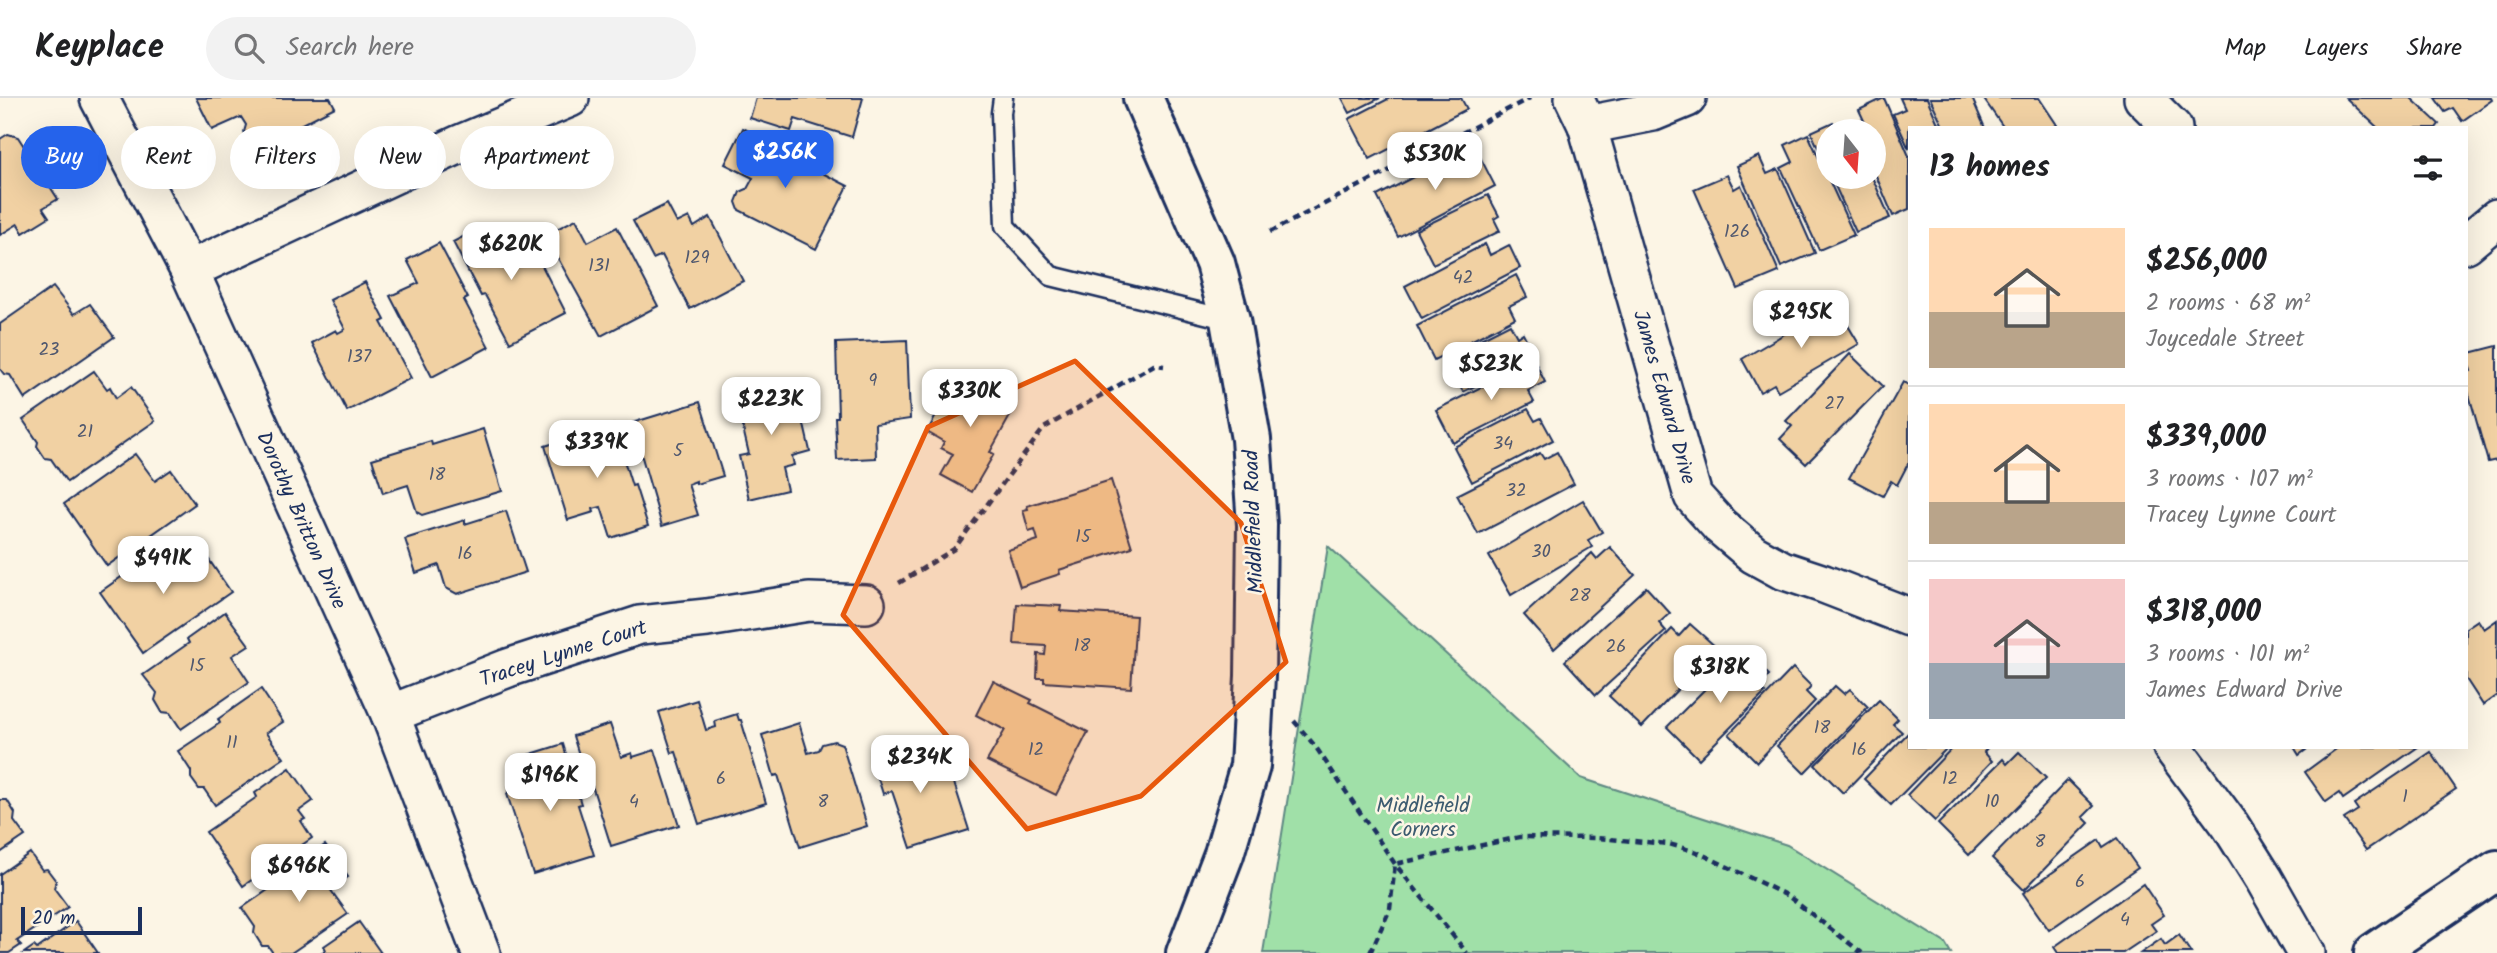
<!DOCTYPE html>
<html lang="en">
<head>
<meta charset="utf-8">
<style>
	body { margin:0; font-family:Kalam,sans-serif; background:#f2f2f2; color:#202124; height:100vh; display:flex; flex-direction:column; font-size:26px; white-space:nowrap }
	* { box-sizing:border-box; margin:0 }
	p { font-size:23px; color:#757577 }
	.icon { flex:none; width:38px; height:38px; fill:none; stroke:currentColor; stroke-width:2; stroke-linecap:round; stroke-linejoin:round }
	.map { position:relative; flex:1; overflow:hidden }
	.drawer { position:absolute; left:1908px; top:28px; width:560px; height:623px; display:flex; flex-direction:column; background:#fff; border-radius:0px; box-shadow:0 7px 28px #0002 }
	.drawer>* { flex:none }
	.guide { position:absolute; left:21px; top:28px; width:665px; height:63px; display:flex; gap:14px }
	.needle { width:46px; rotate:163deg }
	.fabs { position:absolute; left:1816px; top:21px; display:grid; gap:14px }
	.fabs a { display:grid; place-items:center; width:70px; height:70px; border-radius:50%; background:#fff; box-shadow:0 7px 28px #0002; font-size:35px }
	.scale { position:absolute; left:21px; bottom:18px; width:121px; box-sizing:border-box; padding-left:7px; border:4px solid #1b2f5e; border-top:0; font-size:19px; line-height:24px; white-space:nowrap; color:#1b2f5e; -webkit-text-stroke:5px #fcf5e5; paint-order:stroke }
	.price { position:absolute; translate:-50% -60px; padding:0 16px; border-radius:14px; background:#fff; color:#222; font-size:23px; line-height:46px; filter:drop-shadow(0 2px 4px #0008) }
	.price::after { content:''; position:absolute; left:50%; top:42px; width:21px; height:16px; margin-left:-10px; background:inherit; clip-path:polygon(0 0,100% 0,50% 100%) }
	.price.on { background:#2563eb; color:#fff }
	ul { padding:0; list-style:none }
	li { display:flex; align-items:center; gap:21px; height:175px; padding:0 21px }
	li+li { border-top:2px solid #e0e0e0 }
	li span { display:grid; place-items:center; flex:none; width:196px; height:140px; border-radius:0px; color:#555 }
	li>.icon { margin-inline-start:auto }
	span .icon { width:84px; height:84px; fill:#fffc; stroke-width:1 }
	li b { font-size:30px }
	h2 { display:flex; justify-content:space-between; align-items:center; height:84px; padding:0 21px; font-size:30px }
	.tag { padding:0 24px; border-radius:32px; background:#fff; box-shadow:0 7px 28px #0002; font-size:24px; line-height:63px }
	.tag.on { background:#2563eb; color:#fff }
	header { display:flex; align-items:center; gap:42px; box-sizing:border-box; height:98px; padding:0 35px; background:#fff; border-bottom:2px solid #e0e0e0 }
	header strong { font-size:33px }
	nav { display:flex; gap:38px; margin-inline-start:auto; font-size:24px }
	.search { width:490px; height:63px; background:#f2f2f2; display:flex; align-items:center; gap:18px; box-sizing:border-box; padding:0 24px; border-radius:38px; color:#757577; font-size:26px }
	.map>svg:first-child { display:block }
</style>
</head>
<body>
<header>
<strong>Keyplace</strong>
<div class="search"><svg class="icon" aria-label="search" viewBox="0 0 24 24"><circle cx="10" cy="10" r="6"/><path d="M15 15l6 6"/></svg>Search here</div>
<nav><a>Map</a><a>Layers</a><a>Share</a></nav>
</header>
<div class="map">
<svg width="2497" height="855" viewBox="0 0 2497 855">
	<rect width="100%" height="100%" fill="#fcf5e5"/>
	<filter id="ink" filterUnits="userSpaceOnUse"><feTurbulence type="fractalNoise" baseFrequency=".0143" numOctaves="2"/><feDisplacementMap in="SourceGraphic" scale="14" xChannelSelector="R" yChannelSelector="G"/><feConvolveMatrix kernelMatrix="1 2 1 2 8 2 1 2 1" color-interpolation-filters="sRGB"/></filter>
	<g filter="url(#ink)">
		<path fill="#a0e0a8" stroke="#5e8883" stroke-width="2" d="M1328,448L1581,680L1787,747L1945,845L1951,855H1263Z"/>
		<g fill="#f1d1a3" stroke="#1b2f5e" stroke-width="2">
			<path d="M196,0H330L335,9L257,49L250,45L244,34L246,27L241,19L212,32Z"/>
			<path d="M756,0H863L852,39L795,21L791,33L750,20Z"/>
			<path d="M1342,0H1380L1350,15Z"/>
			<path d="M1390,0H1461L1467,11L1370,61L1349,21Z"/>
			<path d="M1884,0L1909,58V111L1893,118L1874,73V33H1863L1868,31L1859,12Z"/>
			<path d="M1900,0H1927L1940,30H1909V51L1893,16L1905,11Z"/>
			<path d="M1930,0H1972L1985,30H1944Z"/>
			<path d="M1983,0H2039L2057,27L2052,30H2004Z"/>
			<path d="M2346,0H2411L2439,26L2436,30H2378Z"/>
			<path d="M2435,0H2491L2492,2L2462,23L2453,10L2445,14Z"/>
			<path d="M1833,24L1837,33H1829V74L1811,34Z"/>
			<path d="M743,30L789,54L787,57L848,88L816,151L739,112L736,104L740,94L747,91L753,80L725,66Z"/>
			<path d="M8,36L18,39L58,101L43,110L49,119L23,135L18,126L0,137V41Z"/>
			<path d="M1808,36L1854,137L1819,152L1781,70L1793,64L1785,47Z"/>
			<path d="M1459,55L1463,63L1478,55L1495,88L1398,139L1377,98Z"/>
			<path d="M1759,58L1767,76L1778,71L1815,155L1781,169L1737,68Z"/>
			<path d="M1727,77L1734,91L1741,87L1779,174L1738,191L1694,91Z"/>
			<path d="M1831,79H1872L1890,120L1856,134Z"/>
			<path d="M1488,97L1499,118L1494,121L1500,133L1433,166L1416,132Z"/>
			<path d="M667,106L677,125L689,119L694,129L710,119L743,183L690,211L662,157L653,161L633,123Z"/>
			<path d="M576,121L588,144L617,129L658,208L601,238L545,137Z"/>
			<path d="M484,128L498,151L521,139L528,140L566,215L510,244L485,197L481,198L453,144Z"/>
			<path d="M439,145L468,200L464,202L489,249L432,279L390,198L419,185L407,162Z"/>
			<path d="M1485,146L1490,157L1509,147L1520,170L1422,221L1405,188Z"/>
			<path d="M1516,177L1527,199L1509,208L1515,220L1434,262L1417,228Z"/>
			<path d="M365,184L385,222L381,224L411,280L347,313L312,245L336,232L338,235L345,231L330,202Z"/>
			<path d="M53,189L74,216L90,206L114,239L25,301L10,277L4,276L0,271V226Z"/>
			<path d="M1835,206L1859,246L1778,293L1774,286L1760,294L1742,261Z"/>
			<path d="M1510,226L1517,239L1523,235L1535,258L1463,294L1445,259Z"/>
			<path d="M907,242L910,321L875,326L876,360L837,362L835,319H838L836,245Z"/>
			<path d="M2497,248V362L2488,364L2466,286V275L2471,273L2466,256Z"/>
			<path d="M1850,256L1883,288L1806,366L1780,341L1792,328L1786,323Z"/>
			<path d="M1534,262L1545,284L1528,293L1534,304L1453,345L1436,312Z"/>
			<path d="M94,273L107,291L110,289L116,300L131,289L155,323L67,384L51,361L45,360L37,348L38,344L23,322Z"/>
			<path d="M979,278L1004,291L998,302L1014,311L990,354L994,356L972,394L941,377L953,356L941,350L944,344L927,334L957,280L974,289Z"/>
			<path d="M794,283L810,353L792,358L794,367L782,370L787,392L749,401L739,358L749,356L735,297Z"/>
			<path d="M1903,284L1909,287V364L1897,387L1891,383L1883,398L1849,380Z"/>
			<path d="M700,304L723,378L696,386V383L688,386L698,417L662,428L632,325Z"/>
			<path d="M1528,311L1535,323L1541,320L1553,342L1472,384L1454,349Z"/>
			<path d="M613,327L632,388L635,387L648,428L611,440L601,409L593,411L594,414L568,422L545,348Z"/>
			<path d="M483,331L502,393L422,417L417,414L408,387L383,395L372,361L431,343L432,347Z"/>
			<path d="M1557,354L1574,386L1478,436L1457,397L1540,355L1544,361Z"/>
			<path d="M135,356L155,383L171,372L195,406L107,468L64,406Z"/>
			<path d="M1111,382L1132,449L1059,472L1060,476L1020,489L1008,452L1038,442L1035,432L1029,434L1023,412L1028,411L1027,408Z"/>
			<path d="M1583,402L1602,434L1588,442L1592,449L1511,497L1489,458Z"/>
			<path d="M506,413L526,474L457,496L446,490L439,467L416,475L405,441L465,422V426Z"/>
			<path d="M171,444L191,471L207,459L231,494L143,555L100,494Z"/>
			<path d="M1610,449L1635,477L1554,551L1524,517L1592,455L1597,461Z"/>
			<path d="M1646,489L1670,515L1659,525L1666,533L1596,597L1565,563Z"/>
			<path d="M1017,506L1061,508L1060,513L1136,518L1131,590L1044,584V580H1037L1038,556L1045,557L1046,548L1014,546Z"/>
			<path d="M225,514L249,547L232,558L249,584L181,631L170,615L162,614L155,602L157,595L143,577L189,545L187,541Z"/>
			<path d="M2478,522L2484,531L2497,522V597L2483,607L2466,581V530Z"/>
			<path d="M1690,526L1717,550L1642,629L1609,598L1672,531L1679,538Z"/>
			<path d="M1744,552L1769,577L1759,588L1765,595L1699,661L1667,629Z"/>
			<path d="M1793,570L1811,588L1806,594L1815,603L1757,664L1729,636Z"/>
			<path d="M993,583L1032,602L1030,605L1088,634L1056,697L987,663L1005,632L976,617Z"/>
			<path d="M1835,588L1844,596L1850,591L1868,609L1804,675L1777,648Z"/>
			<path d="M261,591L283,624L266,635L284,660L215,707L204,691H199L191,680V673L178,653L220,625L218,621Z"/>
			<path d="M697,602L706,632L716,629L715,623L737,616L739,622H741L766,705L699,726L676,654L672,655L659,614Z"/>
			<path d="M1879,602L1898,621L1893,626L1902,634L1843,695L1815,667Z"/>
			<path d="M799,625L808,655L819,652L822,646L834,643L842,646L867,728L800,749L778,677L774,678L762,637Z"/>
			<path d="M610,626L621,659L632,655L633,659L655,652L679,727L611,748L589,678L586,679L573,638Z"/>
			<path d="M1909,634V649H1948L1891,707L1864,681Z"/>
			<path d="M907,643L913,663L926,659L929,669L947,663L969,732L911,750L892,693L883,696L870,655Z"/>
			<path d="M563,646L581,706L578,707L594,757L533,776L507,696L511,690L536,682L528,657Z"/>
			<path d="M1953,649H1988L1984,654L1992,663L1935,723L1907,697Z"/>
			<path d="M2294,649H2310L2299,657Z"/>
			<path d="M2339,649H2418L2343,701L2339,695L2326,704L2305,674Z"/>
			<path d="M2019,654L2046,680L1969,757L1938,726L2003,661L2007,666Z"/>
			<path d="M2431,654L2456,691L2366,752L2344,721L2358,712L2354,706Z"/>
			<path d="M290,670L313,703L299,713L305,721L301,723L312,740L243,788L206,734L257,699L255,695Z"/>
			<path d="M2068,682L2094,708L2083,719L2089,725L2024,792L1992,760Z"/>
			<path d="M0,702H7L15,715L14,723L25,738L0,755Z"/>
			<path d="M2117,740L2138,770L2049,832L2023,795L2099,742L2103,749Z"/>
			<path d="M325,747L348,779L330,791L348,816L291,855H273L268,848H262L254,835L255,829L242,810L292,775L290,772Z"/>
			<path d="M30,755L42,772L47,771L56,783L54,790L68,809L17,843L21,847L9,855H0V776Z"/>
			<path d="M2143,786L2164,817L2151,826L2156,833L2123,855H2058L2054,849Z"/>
			<path d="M76,823L98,855H24L34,848L37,851Z"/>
			<path d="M359,824L381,855H322L326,852L324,848Z"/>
			<path d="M2179,837L2191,855H2141L2161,841L2165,847Z"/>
		</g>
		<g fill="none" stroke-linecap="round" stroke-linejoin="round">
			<g stroke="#1b2f5e" stroke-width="23">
				<path id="lane" d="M1003,0L1001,15L1005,128L1051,178L1230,222"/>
			</g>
			<g stroke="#1b2f5e" stroke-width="42">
				<g id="street">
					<path d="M99,0L189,172L390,616L481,855"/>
					<path d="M1574,0L1587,27L1693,398L1720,428L1753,456L1782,472L1824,486L1909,519"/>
					<path d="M2143,0L2173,30"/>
					<path d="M1587,27L1653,14L1687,0"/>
					<path d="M2466,146L2497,120"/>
					<path d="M189,172L460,46L570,0"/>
					<path d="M390,616L508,570L640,527L707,520L809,504L866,506"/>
					<path d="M2172,649L2230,727L2264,781L2306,855"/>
				</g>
			</g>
			<g stroke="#1b2f5e" stroke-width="44">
				<g id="secondary">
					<path d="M1143,0L1215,165L1230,222L1251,341L1257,427L1255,578L1250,668L1224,756L1186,855"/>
					<path d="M2374,855L2497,772"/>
				</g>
			</g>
			<g stroke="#1b2f5e" stroke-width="4.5" stroke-dasharray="7 5" stroke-linecap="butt">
				<path d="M1270,134L1530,0"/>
				<path d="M899,485L954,451L1044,330L1154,267L1164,268"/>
				<path d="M1294,623L1315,648L1395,766L1467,855"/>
				<path d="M1370,855L1390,811L1395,766L1520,739L1597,740L1669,746L1697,754L1788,798L1862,855"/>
			</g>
			<use href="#lane" stroke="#fcf5e5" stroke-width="18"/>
			<use href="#street" stroke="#fcf5e5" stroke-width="37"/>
			<use href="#secondary" stroke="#fcf5e5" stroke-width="38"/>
		</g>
	</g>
	<path fill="#e8590c" fill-opacity="0.2" stroke="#e8590c" stroke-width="5" stroke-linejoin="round" d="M1075,263L1241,425L1286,564L1141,698L1027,731L843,517L928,329Z"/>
	<g text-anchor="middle" stroke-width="5" stroke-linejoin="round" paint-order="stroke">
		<g font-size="18" fill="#50586f">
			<text x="1737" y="139">126</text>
			<text x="697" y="165">129</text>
			<text x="599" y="173">131</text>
			<text x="1463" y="185">42</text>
			<text x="49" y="257">23</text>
			<text x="359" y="264">137</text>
			<text x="873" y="288">9</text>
			<text x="1834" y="311">27</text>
			<text x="85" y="339">21</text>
			<text x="1503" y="351">34</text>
			<text x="678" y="358">5</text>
			<text x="437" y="382">18</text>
			<text x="1516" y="398">32</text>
			<text x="1083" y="444">15</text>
			<text x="1541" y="459">30</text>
			<text x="465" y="461">16</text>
			<text x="1580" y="503">28</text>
			<text x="1082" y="553">18</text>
			<text x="1616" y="554">26</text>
			<text x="197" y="573">15</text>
			<text x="1822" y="635">18</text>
			<text x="232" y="650">11</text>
			<text x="1036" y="657">12</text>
			<text x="1859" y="657">16</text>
			<text x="721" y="686">6</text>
			<text x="1950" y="686">12</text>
			<text x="2405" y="704">1</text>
			<text x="634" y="709">4</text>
			<text x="823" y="709">8</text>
			<text x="1992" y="709">10</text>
			<text x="2040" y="749">8</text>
			<text x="2080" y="789">6</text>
			<text x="2125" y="827">4</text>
		</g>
		<g font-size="21" fill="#1b2f5e" stroke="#fcf5e5">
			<text transform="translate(1665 299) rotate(74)" y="7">James Edward Drive</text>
			<text transform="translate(302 422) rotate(66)" y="7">Dorothy Britton Drive</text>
			<text transform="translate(1253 424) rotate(-92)" y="7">Middlefield Road</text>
			<text transform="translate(563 555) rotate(-18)" y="7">Tracey Lynne Court</text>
		</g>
		<g font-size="21" fill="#3c5b70" stroke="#fcf5e5">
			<text x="1423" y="714">Middlefield<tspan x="1423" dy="24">Corners</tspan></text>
		</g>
	</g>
</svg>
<div class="fabs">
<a><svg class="needle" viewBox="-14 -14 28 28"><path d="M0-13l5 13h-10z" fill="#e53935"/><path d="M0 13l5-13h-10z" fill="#757577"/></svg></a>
</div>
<div class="scale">20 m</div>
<b class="price on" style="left:785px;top:92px">$256K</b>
<b class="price" style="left:1435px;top:94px">$530K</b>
<b class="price" style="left:511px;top:184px">$620K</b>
<b class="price" style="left:1801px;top:252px">$295K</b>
<b class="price" style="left:1491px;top:304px">$523K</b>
<b class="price" style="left:970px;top:331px">$330K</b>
<b class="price" style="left:771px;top:339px">$223K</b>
<b class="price" style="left:597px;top:382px">$339K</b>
<b class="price" style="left:163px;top:498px">$491K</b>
<b class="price" style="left:1720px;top:607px">$318K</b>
<b class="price" style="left:920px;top:697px">$234K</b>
<b class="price" style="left:550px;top:715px">$196K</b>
<b class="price" style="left:299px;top:806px">$696K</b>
<div class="guide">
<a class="tag on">Buy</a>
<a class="tag">Rent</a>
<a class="tag">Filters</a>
<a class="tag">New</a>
<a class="tag">Apartment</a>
</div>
<section class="drawer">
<h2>13 homes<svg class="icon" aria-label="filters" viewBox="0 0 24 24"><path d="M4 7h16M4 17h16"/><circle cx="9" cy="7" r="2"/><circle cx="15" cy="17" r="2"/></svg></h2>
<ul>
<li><span style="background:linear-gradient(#ffd9b3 60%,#b9a48a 0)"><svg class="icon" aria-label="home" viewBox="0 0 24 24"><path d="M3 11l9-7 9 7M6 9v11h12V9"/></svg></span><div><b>$256,000</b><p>2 rooms · 68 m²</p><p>Joycedale Street</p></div></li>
<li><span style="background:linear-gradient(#ffd9b3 70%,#b9a48a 0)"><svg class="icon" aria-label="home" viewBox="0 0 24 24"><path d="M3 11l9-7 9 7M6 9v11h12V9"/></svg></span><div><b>$339,000</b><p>3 rooms · 107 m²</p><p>Tracey Lynne Court</p></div></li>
<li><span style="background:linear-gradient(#f6c9c9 60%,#9aa5b1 0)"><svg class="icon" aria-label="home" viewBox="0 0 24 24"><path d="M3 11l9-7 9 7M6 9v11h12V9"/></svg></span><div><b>$318,000</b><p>3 rooms · 101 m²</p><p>James Edward Drive</p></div></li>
</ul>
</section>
</div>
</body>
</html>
